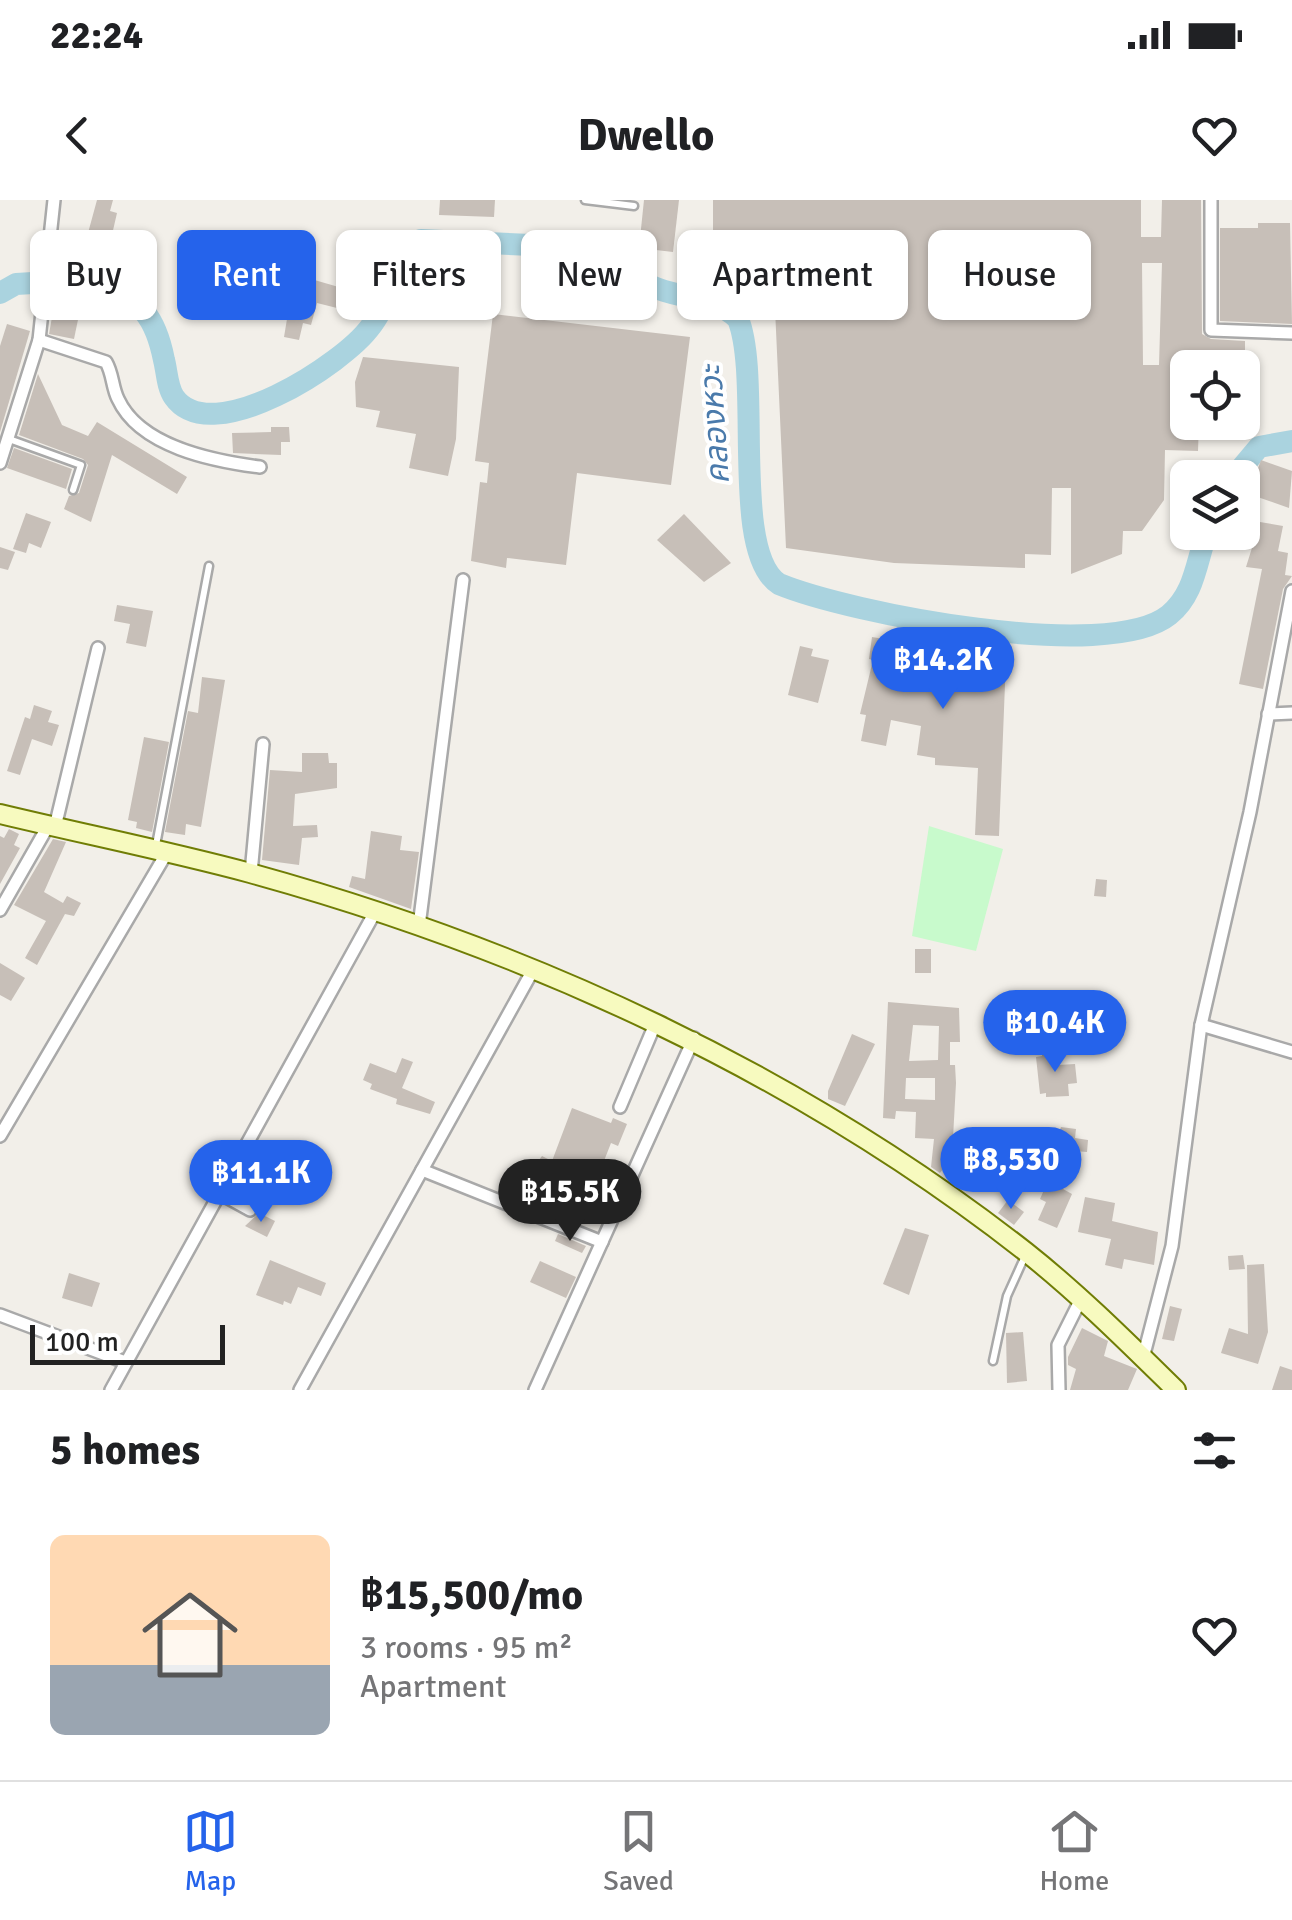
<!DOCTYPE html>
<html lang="en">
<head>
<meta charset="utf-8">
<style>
	body { margin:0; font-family:Signika,"Noto Sans Thai",sans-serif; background:#f6f6f6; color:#202124; height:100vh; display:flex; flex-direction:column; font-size:38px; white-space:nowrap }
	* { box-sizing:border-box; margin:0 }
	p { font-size:32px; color:#757577 }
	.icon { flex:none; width:55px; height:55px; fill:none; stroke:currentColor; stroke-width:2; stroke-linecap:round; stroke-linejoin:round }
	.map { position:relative; height:1190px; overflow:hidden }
	.panel { display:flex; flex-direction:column; background:#fff; flex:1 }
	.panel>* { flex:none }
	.guide { position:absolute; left:30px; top:30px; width:1232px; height:90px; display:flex; gap:20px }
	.controls { position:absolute; left:1170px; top:150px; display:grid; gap:20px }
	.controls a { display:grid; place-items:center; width:90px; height:90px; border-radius:15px; background:#fff; box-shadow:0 2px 8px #0004; font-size:50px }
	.scale { position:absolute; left:30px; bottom:25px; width:195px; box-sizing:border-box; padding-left:10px; border:5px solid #222; border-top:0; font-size:28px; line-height:35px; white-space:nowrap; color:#222; -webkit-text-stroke:8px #fff; paint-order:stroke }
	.price { position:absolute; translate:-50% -85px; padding:0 22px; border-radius:35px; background:#2563eb; color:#fff; font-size:32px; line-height:65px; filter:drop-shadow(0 2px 5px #0008) }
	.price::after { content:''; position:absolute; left:50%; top:60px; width:30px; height:22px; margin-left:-15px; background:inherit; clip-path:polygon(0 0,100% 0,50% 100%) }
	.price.active { background:#222; color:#fff }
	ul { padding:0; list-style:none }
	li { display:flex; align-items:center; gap:30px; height:250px; padding:0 50px }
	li+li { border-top:2px solid #e0e0e0 }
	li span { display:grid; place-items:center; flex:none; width:280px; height:200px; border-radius:15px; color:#555 }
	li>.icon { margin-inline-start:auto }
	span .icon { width:120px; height:120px; fill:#fffc; stroke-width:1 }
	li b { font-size:42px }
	h2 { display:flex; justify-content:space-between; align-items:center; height:120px; padding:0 50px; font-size:42px }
	.chip { padding:0 35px; border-radius:15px; background:#fff; box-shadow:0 2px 8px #0004; font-size:35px; line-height:90px }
	.chip.active { background:#2563eb; color:#fff }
	.status { display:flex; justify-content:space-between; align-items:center; height:70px; padding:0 50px; background:#fff; direction:ltr }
	.status svg { height:28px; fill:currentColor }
	header { display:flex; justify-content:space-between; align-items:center; height:130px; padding:0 50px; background:#fff; font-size:45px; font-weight:700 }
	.dock { display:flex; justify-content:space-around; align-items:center; height:140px; border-top:2px solid #e0e0e0; background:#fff; font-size:28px; color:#757577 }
	.dock a { display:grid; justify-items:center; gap:5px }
	.dock .active { color:#2563eb }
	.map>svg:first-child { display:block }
</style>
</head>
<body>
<div class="status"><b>22:24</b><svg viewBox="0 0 49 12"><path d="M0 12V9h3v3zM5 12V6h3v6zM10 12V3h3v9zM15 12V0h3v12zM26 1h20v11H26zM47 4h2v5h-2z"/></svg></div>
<header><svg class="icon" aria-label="back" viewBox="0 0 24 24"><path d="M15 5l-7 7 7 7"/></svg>Dwello<svg class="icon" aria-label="heart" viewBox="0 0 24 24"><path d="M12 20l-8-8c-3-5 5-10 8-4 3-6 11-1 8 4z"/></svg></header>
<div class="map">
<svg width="1292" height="1190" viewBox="0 0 1292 1190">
	<rect width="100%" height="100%" fill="#f2efe9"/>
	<path fill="#c8facc" d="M929,626L1003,649L976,751L912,736Z"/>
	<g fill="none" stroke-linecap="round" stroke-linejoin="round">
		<g stroke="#aad3df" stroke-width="22">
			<path d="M0,93L16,84L102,79C141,104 155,114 164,160C167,171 167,187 174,197C211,250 344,164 371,126C391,100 398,63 421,40L600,48C620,55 627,70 643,81C672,101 711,92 738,119C762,178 730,353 779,384C849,413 1108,464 1169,415C1195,394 1196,362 1207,332"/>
			<path d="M1233,278L1259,247L1292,241"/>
		</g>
	</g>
	<g fill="#c7bfb8" fill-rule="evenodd">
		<path d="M97,0H113L110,11L117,13L111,39L88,33Z"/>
		<path d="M440,0H495L494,17L439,15Z"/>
		<path d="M644,0H679L673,52L639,48Z"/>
		<path d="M713,0H1141V37H1161L1162,0H1201L1202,134L1211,139L1245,141V154L1235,153V168H1188V222H1199L1198,251L1165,250L1164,300L1142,331H1123L1122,354L1071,374V288H1052L1051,355L1025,354V368L894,363L786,348L774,87H789L790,67L713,61ZM1142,63H1162L1159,165H1143Z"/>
		<path d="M1258,23H1290L1292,124L1220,121V28H1258Z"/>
		<path d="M287,72L342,88L337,108L317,103L311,125L303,123L299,140L284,137L287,119L281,117L284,106L278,105Z"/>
		<path d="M54,106L80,110L74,139L49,134Z"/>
		<path d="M493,114L690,137L671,285L577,273L566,365L507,358L506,368L471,361L480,282L487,283L489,263L475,261Z"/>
		<path d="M7,124L30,131L0,232V146Z"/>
		<path d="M363,157L459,167L456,239L448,276L409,268L416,234L376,227L380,211L356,207L355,182Z"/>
		<path d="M38,174L62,225L88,236L97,222L187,277L177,294L112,255L91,322L64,309L69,296L79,293L88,265L83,259L19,235Z"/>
		<path d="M271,227H289L290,242H281V255L233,253L232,233L271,232Z"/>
		<path d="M14,248L72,269L66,289L7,268Z"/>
		<path d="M1261,260L1292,271L1289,308L1249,294Z"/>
		<path d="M26,313L51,322L41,348L29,343L26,353L13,349Z"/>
		<path d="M684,314L731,363L704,382L657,340Z"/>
		<path d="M1260,322L1283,326L1278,351L1288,353L1285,375L1292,376L1283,389L1263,489L1239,484L1262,369L1246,367Z"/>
		<path d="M0,347L15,352L8,370L0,368Z"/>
		<path d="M117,405L153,411L146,447L126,443L130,424L114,421Z"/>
		<path d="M872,437L1006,459L999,636L975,635L978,568L935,565V558L917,555L921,526L891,520L886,546L861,541L866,515L860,514L873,460L869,459Z"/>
		<path d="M800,446L813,449L811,456L829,460L818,503L788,495Z"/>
		<path d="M202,477L225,480L201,627L186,624L185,635L165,632L188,511L198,513Z"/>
		<path d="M34,505L52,511L48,522L59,525L52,546L32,539L20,575L7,571L25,517L30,519Z"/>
		<path d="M144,537L169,542L152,632L136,628L137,622L128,620Z"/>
		<path d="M302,553H328L329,563H337V588L295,594L293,626L317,625L318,637L302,638L299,665L262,660L270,570L302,572Z"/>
		<path d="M9,629L19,634L14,645L20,648L0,684V636L4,638Z"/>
		<path d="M371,631L402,636L400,650L419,652L411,709L349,687L352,676L365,679Z"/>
		<path d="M53,639L66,642L44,692L63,703L67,696L81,703L74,716L65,714L37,765L25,758L46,721L14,705Z"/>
		<path d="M1096,679L1107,680L1106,697L1094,696Z"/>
		<rect x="915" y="749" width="16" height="24"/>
		<path d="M0,763L25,778L11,801L0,795Z"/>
		<path d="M888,802L959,808L960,842H950V865H955L956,883L953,938L977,940L972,984L951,981L955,952L940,973L931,967L934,939L915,938L916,912L896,911L895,919L883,918ZM913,825L939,826L938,860L909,861ZM906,878H935V900L905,899Z"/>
		<path d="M852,834L875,844L845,906L828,899V891Z"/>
		<path d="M1056,849L1058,865L1075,864L1077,883L1068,884L1069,896L1046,897V893L1040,894L1036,857L1042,856V851Z"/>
		<path d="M402,858L413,862L402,888L435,902L430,914L396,904L397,899L370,889L372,884L363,880L370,863L396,873Z"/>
		<path d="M572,908L611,923L613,918L627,924L618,946L611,943L584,1012L567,1005L563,1016L543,1008L552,987L527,976L542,956L552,961Z"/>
		<path d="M1061,927L1076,929L1075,938L1088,940L1087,952L1075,951L1063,989L1072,994L1057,1028L1038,1020L1046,1002L1040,999L1063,947L1054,946Z"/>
		<path d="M1085,997L1115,1003L1112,1021L1158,1032L1154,1065L1124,1059L1122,1069L1105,1065L1111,1039L1078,1032Z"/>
		<path d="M1008,1000L1024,1012L1014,1025L998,1013Z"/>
		<path d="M259,1013L275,1021L267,1037L245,1026Z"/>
		<path d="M905,1028L929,1035L909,1095L883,1084Z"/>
		<path d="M558,1034L586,1046L582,1053L555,1041Z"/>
		<path d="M1243,1055L1245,1069L1229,1070L1228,1056Z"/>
		<path d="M270,1060L326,1083L321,1096L298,1087L291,1104L284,1101L283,1105L256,1095Z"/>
		<path d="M540,1061L576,1077L566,1098L530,1082Z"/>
		<path d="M1264,1064L1268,1132L1258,1164L1221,1153L1229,1128L1248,1134L1247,1065Z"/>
		<path d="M69,1073L100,1083L92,1107L62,1098Z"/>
		<path d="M1170,1106L1182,1109L1174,1141L1162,1139Z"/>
		<path d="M1082,1128L1108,1141L1104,1156L1137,1169L1128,1190H1070L1076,1169L1068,1165V1157Z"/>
		<path d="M1023,1132L1027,1181L1007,1183L1006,1133Z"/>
		<path d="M1280,1166L1292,1170V1190H1272Z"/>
	</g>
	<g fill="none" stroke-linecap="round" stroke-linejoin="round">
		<g stroke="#a9a9a9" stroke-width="11">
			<g id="lane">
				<path d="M585,0L634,6"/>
				<path d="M9,239L81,265L73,290"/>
				<path d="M156,645L209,366"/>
				<path d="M993,1161L1007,1096L1026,1054"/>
			</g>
		</g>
		<g stroke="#a9a9a9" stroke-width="16">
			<g id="street">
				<path d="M1211,0V130L1292,133"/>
				<path d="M39,140L106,162C113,174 112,187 118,199C140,247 213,261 260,267"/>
				<path d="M0,263L39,140L54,0"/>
				<path d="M1268,514L1292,513"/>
				<path d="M55,627L98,448"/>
				<path d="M251,673L263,544"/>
				<path d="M0,710L48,626"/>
				<path d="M419,726L463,380"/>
				<path d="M1201,825L1292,852"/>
				<path d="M620,907L656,822"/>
				<path d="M0,936L166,654"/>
				<path d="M422,970L602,1042"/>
				<path d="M219,993L250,1010"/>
				<path d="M0,1115L125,1162"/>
				<path d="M1143,1158L1172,1046L1201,825L1250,612L1292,391"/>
				<path d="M111,1190L375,712"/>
				<path d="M300,1190L533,770"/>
				<path d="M535,1190L694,838"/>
				<path d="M1059,1190L1058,1145L1081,1099"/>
			</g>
		</g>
		<g stroke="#707d05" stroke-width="22">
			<path id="secondary" d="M0,614C83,634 168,651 250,673C530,750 797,873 1026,1052C1079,1094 1128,1143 1176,1190"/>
		</g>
		<use href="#lane" stroke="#fff" stroke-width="6"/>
		<use href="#street" stroke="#fff" stroke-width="11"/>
		<use href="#secondary" stroke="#f7fabf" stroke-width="18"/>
	</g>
	<g text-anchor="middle" stroke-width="8" stroke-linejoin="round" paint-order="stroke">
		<g font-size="32" font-style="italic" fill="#4a7aab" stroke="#fff">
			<text transform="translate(714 225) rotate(-94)" y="11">คลองหวะ</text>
		</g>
	</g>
</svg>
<div class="controls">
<a><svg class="icon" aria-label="locate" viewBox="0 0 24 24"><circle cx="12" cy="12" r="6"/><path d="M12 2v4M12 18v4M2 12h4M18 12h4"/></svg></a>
<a><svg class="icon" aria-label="layers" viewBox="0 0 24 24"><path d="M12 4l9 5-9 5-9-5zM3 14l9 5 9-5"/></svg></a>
</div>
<div class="scale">100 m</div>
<b class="price" style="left:943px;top:512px">฿14.2K</b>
<b class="price" style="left:1055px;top:875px">฿10.4K</b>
<b class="price" style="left:1011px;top:1012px">฿8,530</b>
<b class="price" style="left:261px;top:1025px">฿11.1K</b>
<b class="price active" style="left:570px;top:1044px">฿15.5K</b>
<div class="guide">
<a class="chip">Buy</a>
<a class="chip active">Rent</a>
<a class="chip">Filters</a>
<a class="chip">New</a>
<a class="chip">Apartment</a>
<a class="chip">House</a>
</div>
</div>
<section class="panel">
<h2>5 homes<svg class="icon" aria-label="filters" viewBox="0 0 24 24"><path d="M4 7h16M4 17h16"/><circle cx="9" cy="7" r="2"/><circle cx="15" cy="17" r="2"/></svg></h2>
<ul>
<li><span style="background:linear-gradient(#ffd9b3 65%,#9aa5b1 0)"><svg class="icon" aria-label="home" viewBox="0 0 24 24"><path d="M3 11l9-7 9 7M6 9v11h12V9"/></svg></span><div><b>฿15,500/mo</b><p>3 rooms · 95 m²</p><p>Apartment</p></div><svg class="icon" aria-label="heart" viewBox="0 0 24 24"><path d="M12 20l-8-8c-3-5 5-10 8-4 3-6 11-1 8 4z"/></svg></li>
</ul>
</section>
<nav class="dock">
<a class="active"><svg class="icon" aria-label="map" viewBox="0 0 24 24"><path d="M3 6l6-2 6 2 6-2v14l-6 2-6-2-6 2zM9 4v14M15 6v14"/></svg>Map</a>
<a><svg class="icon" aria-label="saved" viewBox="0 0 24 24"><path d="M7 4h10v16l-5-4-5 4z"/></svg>Saved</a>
<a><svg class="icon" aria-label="home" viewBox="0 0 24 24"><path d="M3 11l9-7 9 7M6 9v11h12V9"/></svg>Home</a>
</nav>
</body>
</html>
